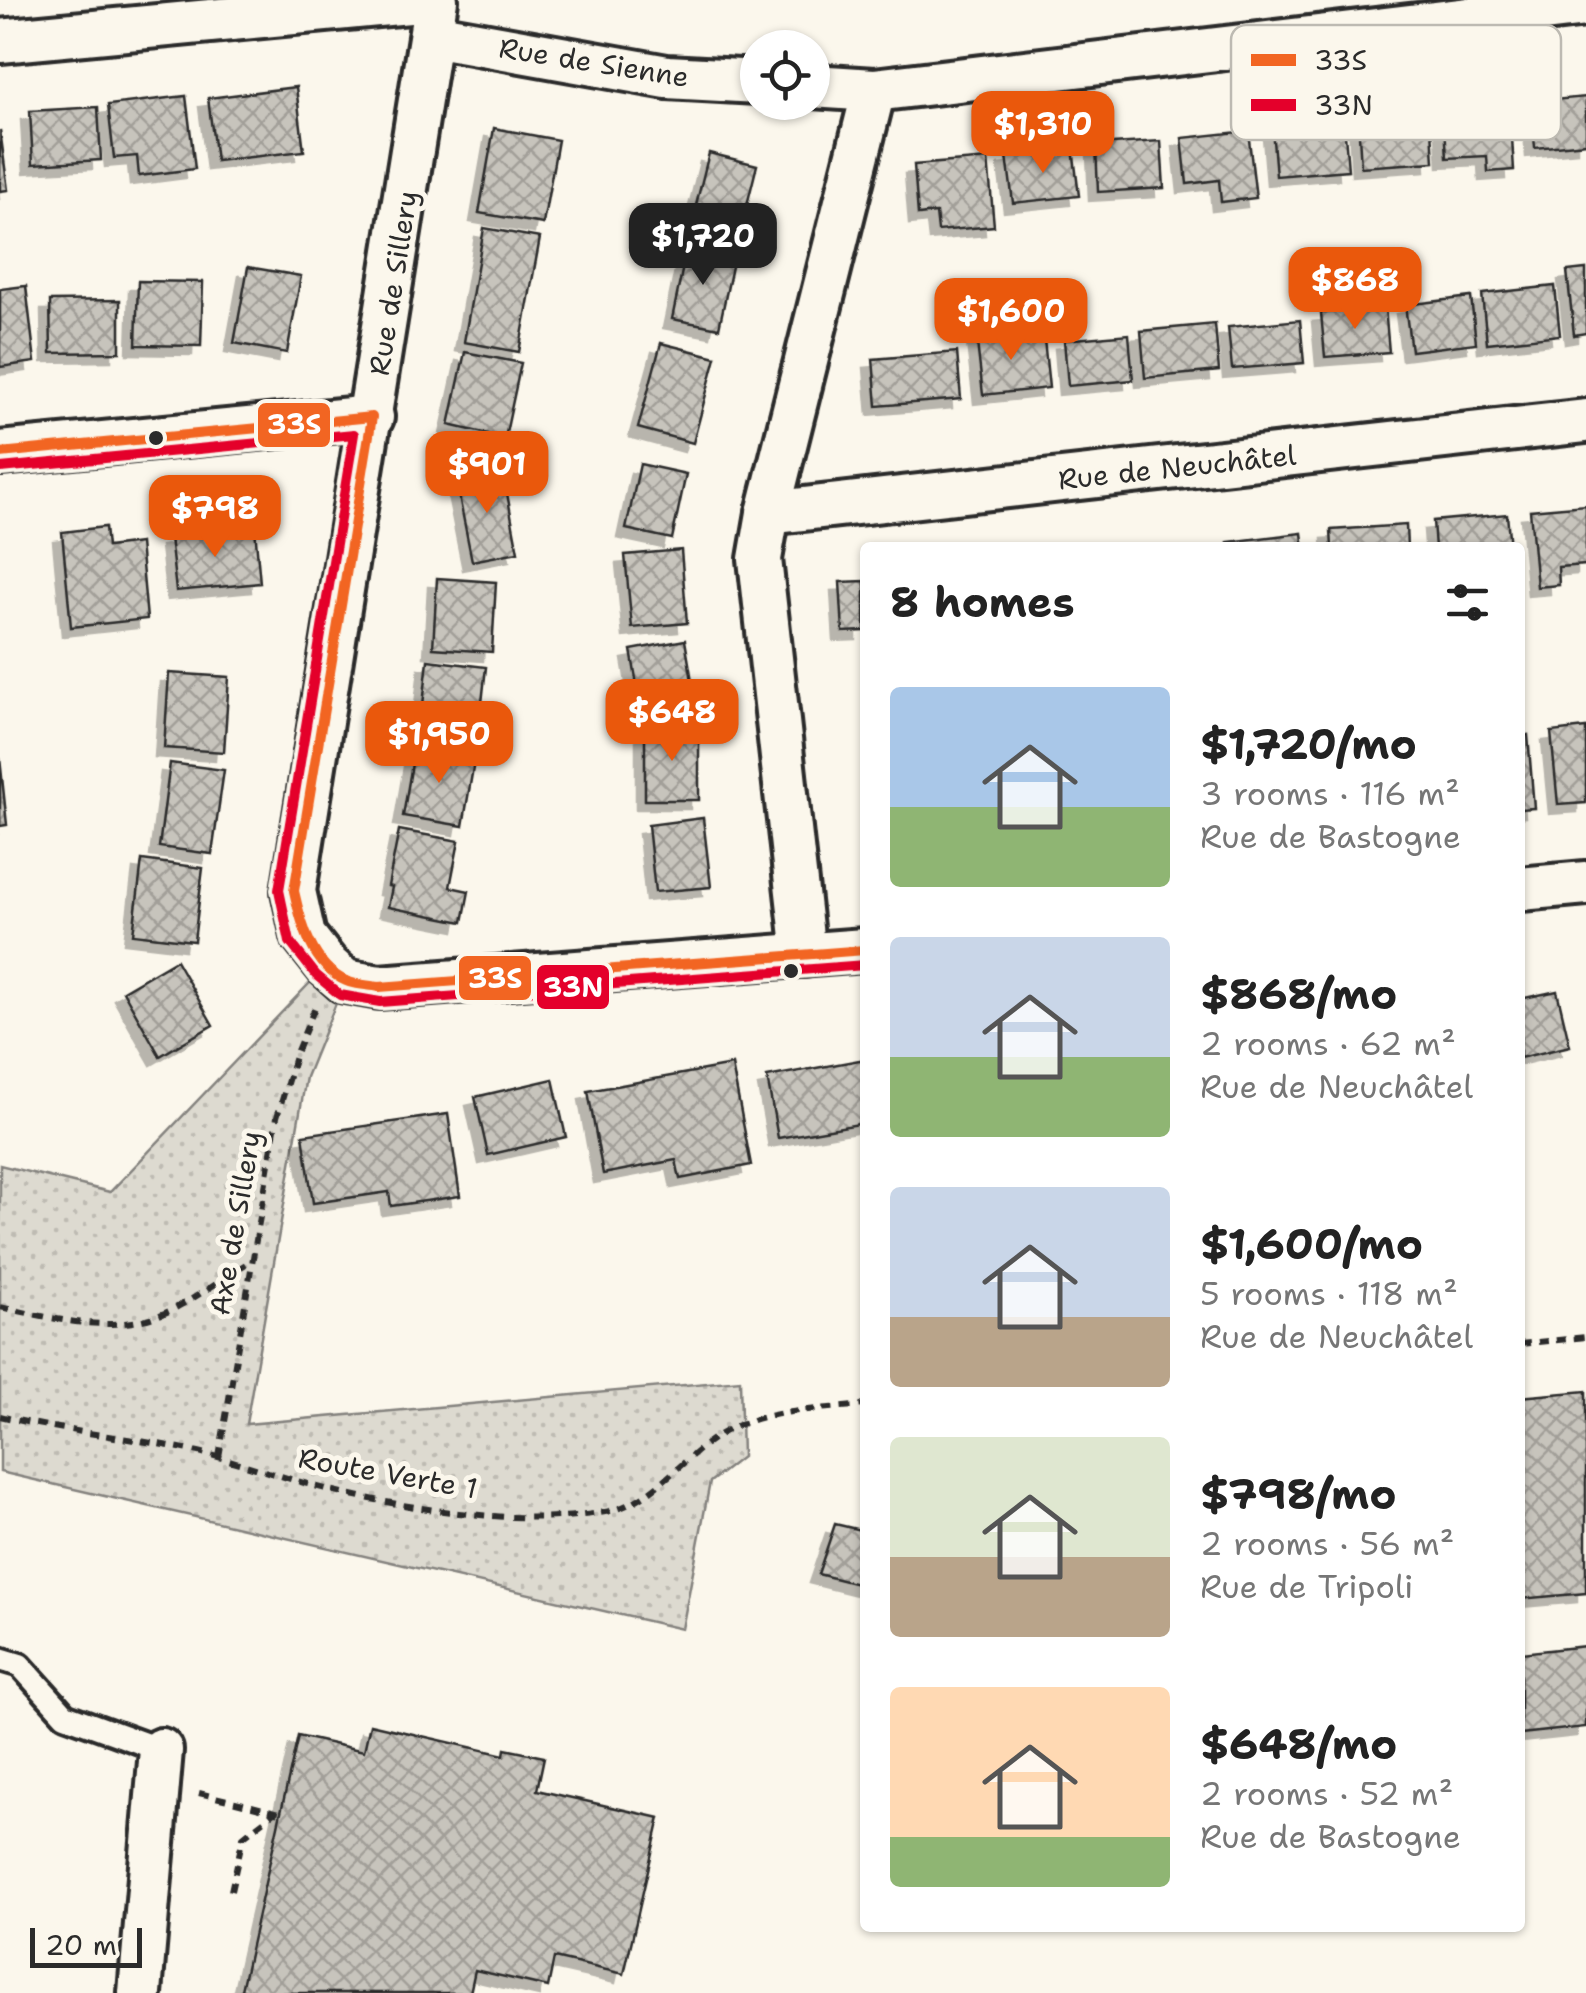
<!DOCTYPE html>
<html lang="en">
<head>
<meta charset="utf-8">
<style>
	body { margin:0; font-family:"Shantell Sans",sans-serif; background:#f2f2f2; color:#222; height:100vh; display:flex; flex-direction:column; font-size:38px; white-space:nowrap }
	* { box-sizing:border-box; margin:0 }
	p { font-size:32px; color:#767676 }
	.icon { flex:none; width:55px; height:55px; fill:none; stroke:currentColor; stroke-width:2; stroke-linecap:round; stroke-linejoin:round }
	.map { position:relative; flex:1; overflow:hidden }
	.panel { position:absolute; left:860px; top:542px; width:665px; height:1390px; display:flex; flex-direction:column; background:#fff; border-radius:10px; box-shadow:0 2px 8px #0004 }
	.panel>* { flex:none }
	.fabs { position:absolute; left:740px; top:30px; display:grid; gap:20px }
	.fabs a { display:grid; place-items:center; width:90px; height:90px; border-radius:50%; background:#fff; box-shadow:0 2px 8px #0004; font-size:50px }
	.scale { position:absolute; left:30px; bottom:25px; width:112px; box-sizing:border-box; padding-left:10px; border:5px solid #2b2b2b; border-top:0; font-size:28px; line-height:35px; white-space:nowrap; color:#2b2b2b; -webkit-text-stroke:8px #fbf7ec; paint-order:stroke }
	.price { position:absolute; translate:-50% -85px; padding:0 22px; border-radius:20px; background:#ea580c; color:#fff; font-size:32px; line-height:65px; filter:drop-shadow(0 2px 5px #0008) }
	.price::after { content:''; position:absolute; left:50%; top:60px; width:30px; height:22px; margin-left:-15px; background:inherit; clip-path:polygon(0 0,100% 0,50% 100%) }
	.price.active { background:#222; color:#fff }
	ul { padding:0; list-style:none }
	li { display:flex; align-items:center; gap:30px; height:250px; padding:0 30px }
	li span { display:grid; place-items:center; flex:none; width:280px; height:200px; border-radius:10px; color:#555 }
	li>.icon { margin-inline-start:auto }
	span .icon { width:120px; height:120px; fill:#fffc; stroke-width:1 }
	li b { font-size:42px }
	h2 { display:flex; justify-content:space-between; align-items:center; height:120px; padding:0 30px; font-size:42px }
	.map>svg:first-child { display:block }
</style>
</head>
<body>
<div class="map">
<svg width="1586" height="1993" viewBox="0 0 1586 1993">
	<defs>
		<pattern id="grass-dots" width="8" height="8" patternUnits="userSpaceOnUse" patternTransform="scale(2.5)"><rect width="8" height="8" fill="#dddad0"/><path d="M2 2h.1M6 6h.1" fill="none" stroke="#bebbb3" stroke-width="1.8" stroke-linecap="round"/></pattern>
		<pattern id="building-cross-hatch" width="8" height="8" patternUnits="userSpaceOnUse" patternTransform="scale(2.5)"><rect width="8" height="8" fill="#c7c4bc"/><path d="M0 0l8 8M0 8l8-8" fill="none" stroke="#a29f99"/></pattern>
		<filter id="shadow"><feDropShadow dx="-9" dy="9" stdDeviation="0" flood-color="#0004"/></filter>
	</defs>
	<rect width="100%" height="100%" fill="#fbf7ec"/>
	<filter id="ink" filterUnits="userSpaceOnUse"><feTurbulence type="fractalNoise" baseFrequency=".01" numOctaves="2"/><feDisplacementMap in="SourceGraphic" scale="20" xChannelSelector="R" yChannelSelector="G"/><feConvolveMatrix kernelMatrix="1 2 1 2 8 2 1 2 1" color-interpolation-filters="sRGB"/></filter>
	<g filter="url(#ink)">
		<path fill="url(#grass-dots)" stroke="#84827e" stroke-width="2.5" d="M327,965L345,981L306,1077L246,1424L740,1380L742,1457L710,1482L682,1629L0,1472V1165L110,1192Z"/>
		<g fill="url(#building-cross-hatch)" stroke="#2b2b2b" stroke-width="2.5" filter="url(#shadow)">
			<path d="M296,87L304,151L216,161L208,98Z"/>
			<path d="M186,96L195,169L139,176L137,156L114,158L108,105Z"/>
			<path d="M1586,97V143L1535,148L1531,102Z"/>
			<path d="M1510,105L1514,170L1488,172L1487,156L1447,158L1444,110Z"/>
			<path d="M98,107L101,160L33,164L30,111Z"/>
			<path d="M1431,113L1434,162L1361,167L1358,118Z"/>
			<path d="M1344,121L1348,170L1276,176L1272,128Z"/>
			<path d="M494,128L558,140L543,224L479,213Z"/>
			<path d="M0,130L8,190L0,191Z"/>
			<path d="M1248,131L1256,198L1221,202L1219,180L1187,184L1182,138Z"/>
			<path d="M1161,141L1164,188L1098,192L1096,145Z"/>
			<path d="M1073,148L1079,196L1013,203L1007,156Z"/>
			<path d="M709,153L757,165L740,233L692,221Z"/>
			<path d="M988,159L994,226L938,231L936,213L918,215L914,165Z"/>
			<path d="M484,228L540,238L519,352L464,342Z"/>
			<path d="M687,247L734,257L719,328L672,319Z"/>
			<path d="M248,267L301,276L287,353L234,343Z"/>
			<path d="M1586,269V333L1574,335L1567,271Z"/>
			<path d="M138,281L203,282L201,346L136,345Z"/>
			<path d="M26,286L35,362L0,367V289Z"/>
			<path d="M1555,286L1560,335L1487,343L1482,294Z"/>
			<path d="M1471,297L1476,343L1411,351L1405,305Z"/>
			<path d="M120,300V352L51,353L50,301Z"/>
			<path d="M1385,307L1389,352L1325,357L1321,313Z"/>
			<path d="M1300,320L1304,363L1232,369L1228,327Z"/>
			<path d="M1215,324L1219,371L1145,378L1141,331Z"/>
			<path d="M1019,330L1020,341L1044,339L1049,388L983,395L976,334Z"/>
			<path d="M1129,334L1133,380L1068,386L1064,340Z"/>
			<path d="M661,343L716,357L693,443L638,428Z"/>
			<path d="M465,352L521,363L505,438L449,425Z"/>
			<path d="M957,352L961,399L877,406L873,359Z"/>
			<path d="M640,464L686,474L672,539L626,529Z"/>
			<path d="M503,472L518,552L472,561L456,481Z"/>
			<path d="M1586,505V565L1558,567L1559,585L1537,587L1530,510Z"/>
			<path d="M1507,514L1510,548H1435L1433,521Z"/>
			<path d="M1406,525L1407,548H1332L1331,530Z"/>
			<path d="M105,527L107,547L140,543L147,619L71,627L62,532Z"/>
			<path d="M255,528L260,583L176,591L170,537Z"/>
			<path d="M1302,533L1304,548H1229L1228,542Z"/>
			<path d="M681,550L687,623L632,628L625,555Z"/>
			<path d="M437,578L496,582L492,652L433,648Z"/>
			<path d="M865,581V631L843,632L840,582Z"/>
			<path d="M685,640L697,710L643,720L631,650Z"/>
			<path d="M428,660L486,667L478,739L420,732Z"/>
			<path d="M169,673L229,677L224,752L164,748Z"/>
			<path d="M1586,728V803L1558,805L1551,732Z"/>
			<rect x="645" y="729" width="54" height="71"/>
			<path d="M1528,735L1534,808L1520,809V736Z"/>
			<path d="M415,746L475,756L463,826L403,816Z"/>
			<path d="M0,758L7,825L0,826Z"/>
			<path d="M170,763L224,770L212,854L159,847Z"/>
			<path d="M703,818L711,887L655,892L648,825Z"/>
			<path d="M399,830L459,841L450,887L469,891L463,922L388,907L392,887L388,886Z"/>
			<path d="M142,860L203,868L194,941L133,934Z"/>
			<path d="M176,960L213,1025L160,1056L123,991Z"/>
			<path d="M1557,991L1570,1046L1520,1058V999Z"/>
			<path d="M865,1059V1123L778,1138L767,1077Z"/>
			<path d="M732,1065L751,1165L680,1179L676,1160L603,1174L588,1091Z"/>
			<path d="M553,1079L566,1137L488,1155L475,1097Z"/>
			<path d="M448,1114L460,1196L391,1206L389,1192L313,1203L303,1135Z"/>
			<path d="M1586,1391V1593L1520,1599V1397Z"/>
			<path d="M835,1524L865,1531V1586L818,1574Z"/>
			<path d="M1586,1646V1727L1520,1734V1653Z"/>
			<path d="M370,1724L504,1755L505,1749L544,1757L537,1790L660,1818L624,1974L554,1958L548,1987L475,1970L470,1993H255L241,1990L298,1736L364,1751Z"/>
		</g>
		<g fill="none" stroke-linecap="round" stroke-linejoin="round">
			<g stroke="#2b2b2b" stroke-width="30">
				<path id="service" d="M0,1659L20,1665L65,1715L161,1750"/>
			</g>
			<g stroke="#2b2b2b" stroke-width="50">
				<g id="minor">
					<path d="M436,0L294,891L304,936L327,965L345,981L379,987L865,950"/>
					<path d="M432,35L667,77L758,82"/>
					<path d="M0,41L430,0"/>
					<path d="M812,86L874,90L1586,5"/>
					<path d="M0,453L372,417"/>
					<path d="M768,513L1586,421"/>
					<path d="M1520,889L1586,883"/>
					<path d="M804,955L760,559L768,513L874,90"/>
					<path d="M140,1993L161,1750"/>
				</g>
			</g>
			<g stroke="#2b2b2b" stroke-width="6" stroke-dasharray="10 8" stroke-linecap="butt">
				<path d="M0,1307C53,1318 109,1335 162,1314C192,1302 221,1279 249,1262"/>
				<path d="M1520,1344L1586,1337"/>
				<path d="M0,1416C64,1432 130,1437 194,1451C239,1461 282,1478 326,1489C408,1509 522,1527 605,1512C654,1503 682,1456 724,1432C765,1409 819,1410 865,1405"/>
				<path d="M219,1457L277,1117L296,1053L316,1005"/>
				<path d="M199,1793L280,1813"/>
				<path d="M231,1891L243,1837L275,1812"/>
			</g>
			<use href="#service" stroke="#fbf7ec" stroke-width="22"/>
			<use href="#minor" stroke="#fbf7ec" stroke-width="42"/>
			<g stroke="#fbf7ec" stroke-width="18">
				<path id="bus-1" d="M0,453L372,417L294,891C301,923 312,966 346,981C355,985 369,985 379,987L865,950"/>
			</g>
			<g stroke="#fbf7ec" stroke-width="18">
				<path id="bus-2" d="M1,468L354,434L279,890L290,942L316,975L340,995L380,1002L865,965"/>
			</g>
			<use href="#bus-1" stroke="#f26522" stroke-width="10"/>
			<use href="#bus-2" stroke="#e4002b" stroke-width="10"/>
		</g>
	</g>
	<g fill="#2b2b2b" stroke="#fbf7ec" stroke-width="4">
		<circle cx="156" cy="438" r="9"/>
		<circle cx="791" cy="971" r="9"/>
	</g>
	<g text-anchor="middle" stroke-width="10" stroke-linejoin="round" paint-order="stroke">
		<g font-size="28" fill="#2b2b2b" stroke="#fbf7ec">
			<text transform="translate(594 62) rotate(9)" y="10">Rue de Sienne</text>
			<text transform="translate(393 283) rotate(-81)" y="10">Rue de Sillery</text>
			<text transform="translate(1177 467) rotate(-6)" y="10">Rue de Neuchâtel</text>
			<text transform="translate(235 1223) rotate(-80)" y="10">Axe de Sillery</text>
			<text transform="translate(388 1473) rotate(10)" y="10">Route Verte 1</text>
		</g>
	</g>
	<rect x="1231" y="25" width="330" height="115" rx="15" fill="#fbf7ec" stroke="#bdbab2" stroke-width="2.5"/>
	<rect x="1251" y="54" width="45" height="12" fill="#f26522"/>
	<rect x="1251" y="99" width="45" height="12" fill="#e4002b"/>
	<g font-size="28" fill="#2b2b2b">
		<text x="1314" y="70">33S</text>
		<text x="1314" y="115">33N</text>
	</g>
	<g stroke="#fbf7ec" stroke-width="4">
		<rect x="256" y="401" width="76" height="48" rx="10" fill="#f26522"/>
		<rect x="457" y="954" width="76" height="48" rx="10" fill="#f26522"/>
		<rect x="535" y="963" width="76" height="48" rx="10" fill="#e4002b"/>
	</g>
	<g font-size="28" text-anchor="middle" font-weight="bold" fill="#fff">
		<text x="294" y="434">33S</text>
		<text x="495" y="988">33S</text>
		<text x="573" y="997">33N</text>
	</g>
</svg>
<div class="fabs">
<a><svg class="icon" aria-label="locate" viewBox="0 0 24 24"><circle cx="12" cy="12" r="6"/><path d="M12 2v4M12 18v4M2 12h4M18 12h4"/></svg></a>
</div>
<div class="scale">20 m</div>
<b class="price" style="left:1043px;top:176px">$1,310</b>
<b class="price active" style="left:703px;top:288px">$1,720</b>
<b class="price" style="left:1355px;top:332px">$868</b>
<b class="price" style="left:1011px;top:363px">$1,600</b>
<b class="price" style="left:487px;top:516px">$901</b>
<b class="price" style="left:215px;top:560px">$798</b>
<b class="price" style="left:672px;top:764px">$648</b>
<b class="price" style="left:439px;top:786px">$1,950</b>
<section class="panel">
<h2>8 homes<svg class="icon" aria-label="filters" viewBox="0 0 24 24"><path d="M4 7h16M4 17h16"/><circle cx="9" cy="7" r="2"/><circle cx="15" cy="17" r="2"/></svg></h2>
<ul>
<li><span style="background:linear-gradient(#a9c7e8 60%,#8fb573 0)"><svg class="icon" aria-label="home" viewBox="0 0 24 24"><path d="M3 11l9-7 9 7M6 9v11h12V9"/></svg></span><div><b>$1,720/mo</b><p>3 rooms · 116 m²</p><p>Rue de Bastogne</p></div></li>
<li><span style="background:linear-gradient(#c9d6e8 60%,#8fb573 0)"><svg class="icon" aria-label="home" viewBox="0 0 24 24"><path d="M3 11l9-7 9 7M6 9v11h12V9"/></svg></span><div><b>$868/mo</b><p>2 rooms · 62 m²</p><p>Rue de Neuchâtel</p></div></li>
<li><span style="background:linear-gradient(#c9d6e8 65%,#b9a48a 0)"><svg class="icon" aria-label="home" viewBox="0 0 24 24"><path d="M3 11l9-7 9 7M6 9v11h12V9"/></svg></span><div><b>$1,600/mo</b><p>5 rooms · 118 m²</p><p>Rue de Neuchâtel</p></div></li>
<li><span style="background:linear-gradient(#dfe7d0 60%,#b9a48a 0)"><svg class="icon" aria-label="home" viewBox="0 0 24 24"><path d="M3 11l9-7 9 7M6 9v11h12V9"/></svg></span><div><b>$798/mo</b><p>2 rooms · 56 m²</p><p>Rue de Tripoli</p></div></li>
<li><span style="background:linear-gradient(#ffd9b3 75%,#8fb573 0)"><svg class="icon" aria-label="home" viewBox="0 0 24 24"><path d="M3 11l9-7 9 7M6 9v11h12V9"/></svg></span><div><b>$648/mo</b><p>2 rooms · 52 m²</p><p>Rue de Bastogne</p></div></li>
</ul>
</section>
</div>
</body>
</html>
